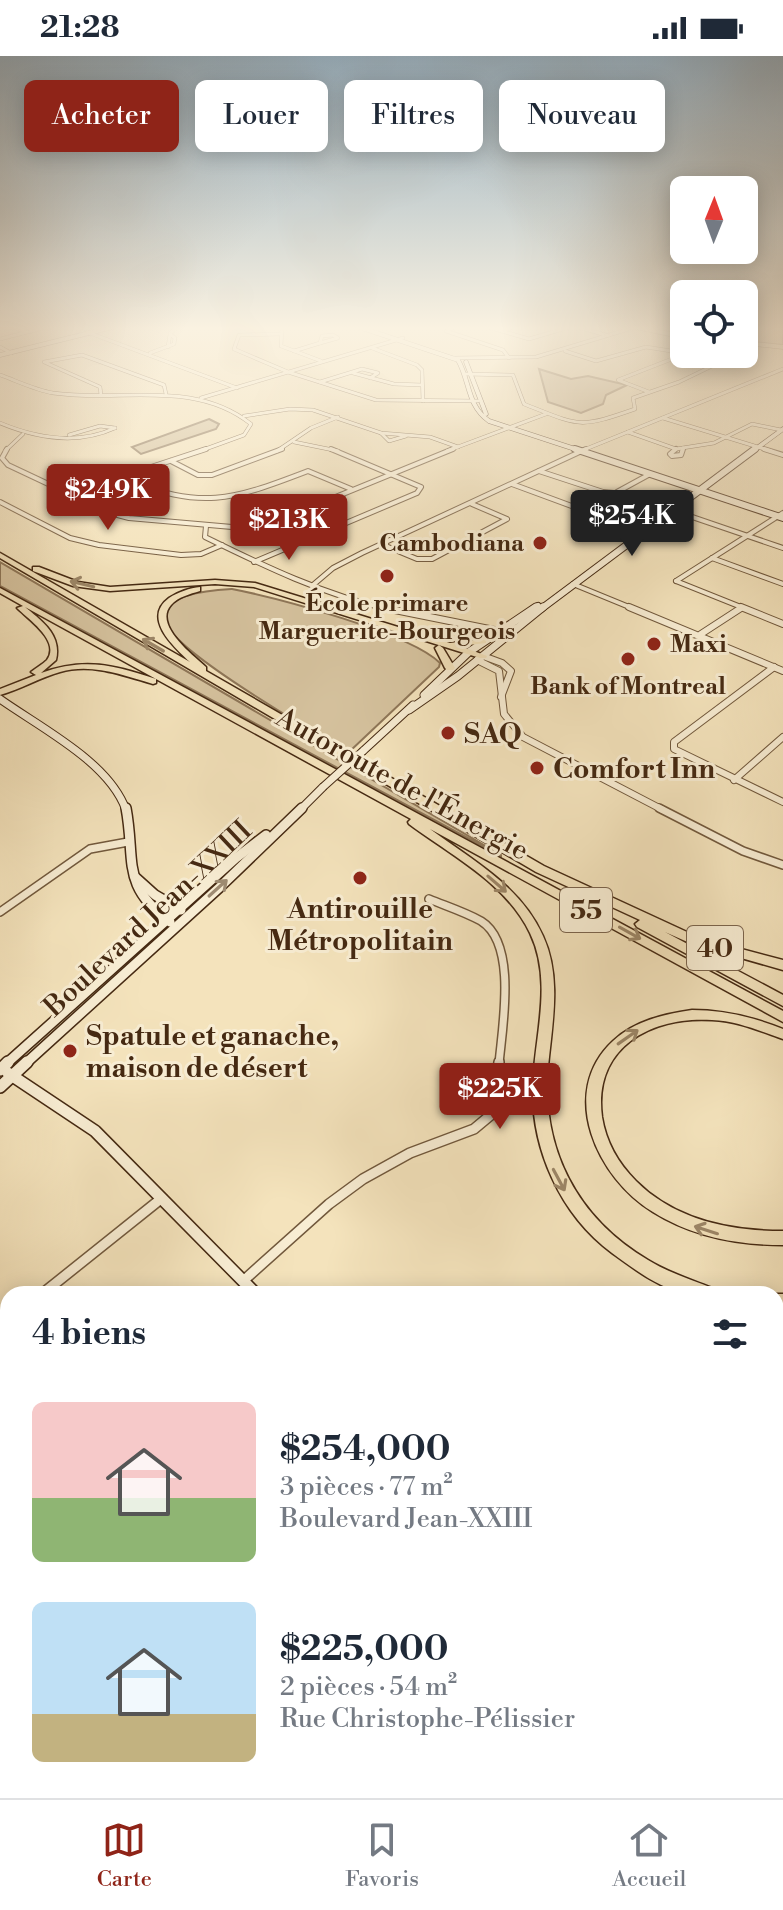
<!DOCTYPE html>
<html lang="fr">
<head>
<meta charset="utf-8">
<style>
	body { margin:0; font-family:"Libre Bodoni",serif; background:#f6f6f7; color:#1f2937; height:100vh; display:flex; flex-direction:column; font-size:30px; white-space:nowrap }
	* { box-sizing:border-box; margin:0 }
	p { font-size:26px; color:#747a83 }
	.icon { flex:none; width:44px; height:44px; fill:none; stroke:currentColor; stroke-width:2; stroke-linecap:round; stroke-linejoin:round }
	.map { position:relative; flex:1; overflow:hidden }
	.panel { position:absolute; left:0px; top:1230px; width:784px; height:512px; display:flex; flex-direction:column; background:#fff; border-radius:24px 24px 0 0; box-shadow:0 4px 20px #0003 }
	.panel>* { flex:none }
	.banner { position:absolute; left:24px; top:24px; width:736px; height:72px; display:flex; gap:16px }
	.needle { width:52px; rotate:1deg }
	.controls { position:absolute; left:670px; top:120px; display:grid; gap:16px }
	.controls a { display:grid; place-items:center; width:88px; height:88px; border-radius:12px; background:#fff; box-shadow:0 4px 20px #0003; font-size:40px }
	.price { position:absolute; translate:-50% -68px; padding:0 18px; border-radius:8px; background:#8f2418; color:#fff; font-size:26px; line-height:52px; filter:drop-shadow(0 2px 4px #0008) }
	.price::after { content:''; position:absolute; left:50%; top:48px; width:24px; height:18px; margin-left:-12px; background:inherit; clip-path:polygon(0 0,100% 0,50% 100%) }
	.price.selected { background:#222; color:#fff }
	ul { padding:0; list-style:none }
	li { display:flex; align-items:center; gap:24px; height:200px; padding:0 32px }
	li span { display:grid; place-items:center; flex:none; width:224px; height:160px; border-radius:12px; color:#555 }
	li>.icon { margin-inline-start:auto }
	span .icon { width:96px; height:96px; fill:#fffc; stroke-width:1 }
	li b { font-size:34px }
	h2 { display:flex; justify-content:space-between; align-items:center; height:96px; padding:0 32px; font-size:34px }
	.chip { padding:0 28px; border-radius:12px; background:#fff; box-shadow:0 4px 20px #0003; font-size:28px; line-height:72px }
	.chip.selected { background:#8f2418; color:#fff }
	.status { display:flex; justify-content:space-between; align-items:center; height:56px; padding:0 40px; background:#fff; direction:ltr }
	.status svg { height:22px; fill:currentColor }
	.menu { display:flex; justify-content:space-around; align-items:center; height:112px; border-top:2px solid #e0e1e3; background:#fff; font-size:22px; color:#747a83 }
	.menu a { display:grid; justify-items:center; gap:4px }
	.menu .selected { color:#8f2418 }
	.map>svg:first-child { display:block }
</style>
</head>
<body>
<div class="status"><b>21:28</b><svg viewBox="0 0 49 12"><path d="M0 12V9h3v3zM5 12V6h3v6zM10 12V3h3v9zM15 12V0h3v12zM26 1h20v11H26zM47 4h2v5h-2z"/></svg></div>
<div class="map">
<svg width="783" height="1742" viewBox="0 0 783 1742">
	<rect width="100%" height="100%" fill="#f4e3bc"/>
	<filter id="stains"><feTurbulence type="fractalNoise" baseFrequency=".0025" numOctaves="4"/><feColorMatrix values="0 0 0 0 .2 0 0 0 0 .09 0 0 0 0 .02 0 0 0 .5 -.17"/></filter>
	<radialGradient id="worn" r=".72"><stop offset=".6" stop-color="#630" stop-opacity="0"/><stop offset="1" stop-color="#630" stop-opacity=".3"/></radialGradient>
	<g fill="#d6c39f" stroke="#8e7658" stroke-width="2">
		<path d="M744,270H783V289L744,285Z"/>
		<path d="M539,313L571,323L588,320L627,329L606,339L603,348L581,357L548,346Z"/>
		<path d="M209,363L219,368L216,373L141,398L132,391Z"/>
		<path d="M0,506L501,799V800L0,530Z"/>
		<path d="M232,533C278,542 410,577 440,607L439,611L349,696C315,677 180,599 167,569C154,537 214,534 232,533Z"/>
		<path d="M783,1658V1742H700L708,1734H776V1665Z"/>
	</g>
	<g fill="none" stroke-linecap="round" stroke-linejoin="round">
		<g stroke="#71583c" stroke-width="4">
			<g id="street-far5">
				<path d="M9,270L24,275"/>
				<path d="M282,270L281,290L321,305"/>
				<path d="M457,270L446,275L503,294L509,302"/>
				<path d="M484,270L529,283L573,270"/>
				<path d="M574,270L606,279"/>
				<path d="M502,275L517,270"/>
				<path d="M87,276L237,332"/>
				<path d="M280,278L239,279L234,293L288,316L376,344L478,345"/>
				<path d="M333,279L338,282L320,287L322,280Z"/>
				<path d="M0,283L51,270"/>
				<path d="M0,291L11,297"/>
				<path d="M168,291L170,278L177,270"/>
				<path d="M372,292L417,309L422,314L423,345"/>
				<path d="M294,295L320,287"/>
				<path d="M565,295L596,305L646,291L684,297"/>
				<path d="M150,297L174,288L175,282L170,278"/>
				<path d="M454,302L536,301L639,270"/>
				<path d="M353,317L394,328L422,329"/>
				<path d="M466,318L513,319L524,348C580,370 578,373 635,353L633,342L679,326L737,298"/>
				<path d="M0,319C17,325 35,334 53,337C120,347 193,322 251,368L244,379L200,395"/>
				<path d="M320,326L362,313L378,317L370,322"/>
				<path d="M649,336L618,324L682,299"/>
				<path d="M101,339L100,331L44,306L82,299L164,329L166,338"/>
				<path d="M201,342L403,282"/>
				<path d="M244,360L290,353L313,354L381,377L430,381L458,391"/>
				<path d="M663,362L771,395"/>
				<path d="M0,367C36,382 78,389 115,372"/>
				<path d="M628,376L676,393L714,387L752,368L781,374"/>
				<path d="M381,377L389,385L406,380"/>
				<path d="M69,379L100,370L115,372"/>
				<path d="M294,386L338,395"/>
				<path d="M5,395L23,378"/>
				<path d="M277,395L311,372L338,361"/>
				<path d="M447,395L546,358"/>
				<path d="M581,395L783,313"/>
				<path d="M673,395L676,393"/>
				<path d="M682,395L683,392"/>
			</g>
		</g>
		<g stroke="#71583c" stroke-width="6">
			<g id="street-far4">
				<path d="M7,393L2,402L8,409L110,457L129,462L232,471L294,458L453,393"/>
				<path d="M676,393L670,398L672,400L681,399L683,393"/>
				<path d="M764,393L783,399"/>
				<path d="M171,405L198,419H212L282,393"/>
				<path d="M539,415L603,436L625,438L783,492"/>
				<path d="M122,422C202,454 230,445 308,415L351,433"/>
				<path d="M512,428L642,476"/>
				<path d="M617,436L650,418"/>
				<path d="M69,438L206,393"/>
				<path d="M0,446L70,482L99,489L181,499L201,498L222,489"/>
				<path d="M206,470L205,481C264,510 324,539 388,553"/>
				<path d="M381,488L417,503H432L507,463L472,448"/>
				<path d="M712,502L783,528"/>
				<path d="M254,506L417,437L421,431L331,393"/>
				<path d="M676,525L783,457"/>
				<path d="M676,525L746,553"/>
				<path d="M573,528L634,553"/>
				<path d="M313,529L333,512L362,497L586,393"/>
			</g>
		</g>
		<g stroke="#71583c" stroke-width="8">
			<g id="street-far3">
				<path d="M380,551L504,576"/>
				<path d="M629,551L783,615"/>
				<path d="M741,551L783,568"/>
				<path d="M701,578L741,552"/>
				<path d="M483,600L502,607L511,615L501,641"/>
				<path d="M477,604L499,615L504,658L523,681L663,754"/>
				<path d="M774,611L674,686V693L783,746"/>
				<path d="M734,724L783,681"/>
			</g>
		</g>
		<g stroke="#71583c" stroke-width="10">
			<g id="street-far2">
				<path d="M659,752L743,795L783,809"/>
				<path d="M429,843C446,850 465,856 481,865C518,888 502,972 499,1008"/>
				<path d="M0,856L90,793L128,786"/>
			</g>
		</g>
		<g stroke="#71583c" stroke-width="12">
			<g id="street-far1">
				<path d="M243,1225L329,1148L363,1123L410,1097L474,1073L492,1058L499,1006"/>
				<path d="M42,1238L162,1142"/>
				<path d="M0,1285L8,1275"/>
			</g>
		</g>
		<g stroke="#71583c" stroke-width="14">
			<path id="street" d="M0,1727L8,1721"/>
		</g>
		<g stroke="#452912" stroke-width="5">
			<g id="secondary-far5">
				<path d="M356,270L458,304C470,325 467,350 489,365L581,395"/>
				<path d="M631,270L684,281"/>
				<path d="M744,287L783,291"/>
				<path d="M0,299L117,270"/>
				<path d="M466,306L486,358"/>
				<path d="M753,395L783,373"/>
			</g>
		</g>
		<g stroke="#452912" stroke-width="8">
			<g id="secondary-far4">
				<path d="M575,393L783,462"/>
				<path d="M533,553L538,550"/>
				<path d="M541,553L755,393"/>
			</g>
		</g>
		<g stroke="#452912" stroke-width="9">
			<g id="secondary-far3">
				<path d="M424,639L469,596L536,551"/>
				<path d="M0,643C41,672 109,706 126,754"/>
				<path d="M409,654L458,620L543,551"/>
				<path d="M363,695L413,649"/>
				<path d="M300,754L323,731"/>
			</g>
		</g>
		<g stroke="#452912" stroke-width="12">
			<g id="secondary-far2">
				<path d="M126,752C136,805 120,829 170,866"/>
				<path d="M135,821L155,839L181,854"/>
				<path d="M6,1008L236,802L266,779"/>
				<path d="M25,1008L220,831L302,752"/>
			</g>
		</g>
		<g stroke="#452912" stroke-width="14">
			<g id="secondary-far1">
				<path d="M0,1014L8,1006"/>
				<path d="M8,1017L95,1075L256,1238"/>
				<path d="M0,1031L27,1006"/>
			</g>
		</g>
		<g stroke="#452912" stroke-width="18">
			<g id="secondary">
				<path d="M730,1734L737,1742"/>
				<path d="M771,1734L781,1742"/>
			</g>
		</g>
		<g stroke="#452912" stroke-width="3">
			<g id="highway">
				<path d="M0,497L190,606C173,590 142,562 169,542C178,536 190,532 200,531V535C190,538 178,541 171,549C153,569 193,599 206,611V615L544,810L700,882L783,904V914L692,888L665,876L783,939V950L637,871L635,868L640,864L536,816L0,502Z"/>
				<path d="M33,511H39L78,526L110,531L215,524L255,527L450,587L486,583V587L460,590L487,600L486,602H480L254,531L215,528L110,535L73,530L33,515Z"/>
				<path d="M0,532L783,955V966L430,773C472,804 521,830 543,880C562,921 552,968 548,1011C541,1093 577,1162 648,1204C669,1217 692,1224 715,1233L717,1238C707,1238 696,1240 687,1238C660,1233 634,1213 612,1197C560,1159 530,1091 533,1027C535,978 553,925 530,877C506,827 452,800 409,768L408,766L411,763L156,623V627L153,628C122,619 92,607 60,616C39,622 21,633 0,639V633L36,619L31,616C36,612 43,608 47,604C61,585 28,563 17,552L23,550L0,537ZM25,551L156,623C115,609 84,601 41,617L56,604C62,579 42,565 25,551Z"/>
				<path d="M439,589L443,592L455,612L453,614H447L445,612L435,592Z"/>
				<path d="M692,954C724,954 753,961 783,973V983C760,975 737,965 712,964C650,960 593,992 602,1061C606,1086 618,1107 636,1125C675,1164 730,1175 783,1175V1189C737,1189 693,1181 653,1156C598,1123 557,1037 613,985C634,965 664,958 692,954Z"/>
				<rect x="776" y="1238" width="7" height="16"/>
				<rect x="776" y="1261" width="7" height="16"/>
			</g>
		</g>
		<use href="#street-far5" stroke="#f8edd3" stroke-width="3"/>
		<use href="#street-far4" stroke="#f8edd3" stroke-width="4"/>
		<use href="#street-far3" stroke="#f8edd3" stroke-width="6"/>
		<use href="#street-far2" stroke="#f8edd3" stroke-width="7"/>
		<use href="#street-far1" stroke="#f8edd3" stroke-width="9"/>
		<use href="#street" stroke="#f8edd3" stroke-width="11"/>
		<use href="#secondary-far5" stroke="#f8edd3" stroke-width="4"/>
		<use href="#secondary-far4" stroke="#f8edd3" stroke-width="6"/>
		<use href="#secondary-far3" stroke="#f8edd3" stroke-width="7"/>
		<use href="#secondary-far2" stroke="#f8edd3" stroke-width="9"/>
		<use href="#secondary-far1" stroke="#f8edd3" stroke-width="11"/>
		<use href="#secondary" stroke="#f8edd3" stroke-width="15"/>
		<use href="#highway" fill="#f4e3bc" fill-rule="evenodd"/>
		<g stroke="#452912" stroke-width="6">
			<g id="rail">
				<path d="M776,1397L783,1392"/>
				<path d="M340,1742L351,1734"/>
			</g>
		</g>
		<use href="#rail" stroke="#f8edd3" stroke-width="3" stroke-dasharray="8" stroke-linecap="butt"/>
		<g stroke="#452912" stroke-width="9" stroke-linecap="butt">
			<path id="secondary-bridge" d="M323,731L363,695"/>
		</g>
		<use href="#secondary-bridge" stroke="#f8edd3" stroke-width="7"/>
	</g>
	<defs><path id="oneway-shaft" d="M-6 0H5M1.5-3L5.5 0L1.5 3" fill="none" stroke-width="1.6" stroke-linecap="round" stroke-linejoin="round" transform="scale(2)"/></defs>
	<g stroke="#9c8667">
		<use href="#oneway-shaft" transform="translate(82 528) rotate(-167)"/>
		<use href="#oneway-shaft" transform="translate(153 589) rotate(-150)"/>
		<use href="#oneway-shaft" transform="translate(497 828) rotate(41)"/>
		<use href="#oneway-shaft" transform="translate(630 877) rotate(29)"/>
		<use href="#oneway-shaft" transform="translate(628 981) rotate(-35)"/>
		<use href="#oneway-shaft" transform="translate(559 1124) rotate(62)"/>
		<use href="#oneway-shaft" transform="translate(706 1174) rotate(-162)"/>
	</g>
	<use stroke="#9e8b72" href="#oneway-shaft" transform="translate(218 832) rotate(-42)"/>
	<linearGradient id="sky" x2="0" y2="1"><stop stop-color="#95aebf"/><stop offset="0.53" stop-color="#faf2e1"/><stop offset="1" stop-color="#faf2e1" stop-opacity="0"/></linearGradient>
	<rect width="783" height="514" fill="url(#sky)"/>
	<g fill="#8f2418" stroke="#f8edd3" stroke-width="3">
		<circle cx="540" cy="487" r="8"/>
		<circle cx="387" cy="520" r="8"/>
		<circle cx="654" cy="588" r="8"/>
		<circle cx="628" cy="603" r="8"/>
		<circle cx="448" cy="677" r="8"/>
		<circle cx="537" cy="712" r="8"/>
		<circle cx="360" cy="822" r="8"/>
		<circle cx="70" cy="995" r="8"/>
	</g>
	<g text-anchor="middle" stroke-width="6" stroke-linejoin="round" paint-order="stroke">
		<g font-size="24" font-weight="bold" fill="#452912" stroke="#f8edd3">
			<text x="524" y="495" text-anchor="end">Cambodiana</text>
			<text x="387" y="555">École primare<tspan x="387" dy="28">Marguerite-Bourgeois</tspan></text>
			<text x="670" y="596" text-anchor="start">Maxi</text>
			<text x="628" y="638">Bank of Montreal</text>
		</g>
		<g fill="#f8edd3" stroke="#7b644c" stroke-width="2">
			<rect x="560" y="832" width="52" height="44" rx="6"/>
			<rect x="687" y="870" width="56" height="44" rx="6"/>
		</g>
		<g font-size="26" font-weight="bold" fill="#452912">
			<text x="586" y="863">55</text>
			<text x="715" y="901">40</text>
		</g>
		<g font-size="28" font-weight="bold" fill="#452912" stroke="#f8edd3" text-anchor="start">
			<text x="464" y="687">SAQ</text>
			<text x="553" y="722">Comfort Inn</text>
			<text x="360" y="862" text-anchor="middle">Antirouille<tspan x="360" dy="32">Métropolitain</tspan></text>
			<text x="86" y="989">Spatule et ganache,<tspan x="86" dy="32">maison de désert</tspan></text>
		</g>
		<g font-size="28" fill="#452912" stroke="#f8edd3">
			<text transform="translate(403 727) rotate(29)" y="10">Autoroute de l'Énergie</text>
			<text transform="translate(147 862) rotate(-43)" y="10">Boulevard Jean-XXIII</text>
		</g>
	</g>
	<rect width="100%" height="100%" filter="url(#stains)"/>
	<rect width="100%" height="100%" fill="url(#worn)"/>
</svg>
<div class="controls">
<a><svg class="needle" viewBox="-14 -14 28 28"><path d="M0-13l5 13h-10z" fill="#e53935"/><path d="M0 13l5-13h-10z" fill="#747a83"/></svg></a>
<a><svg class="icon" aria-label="locate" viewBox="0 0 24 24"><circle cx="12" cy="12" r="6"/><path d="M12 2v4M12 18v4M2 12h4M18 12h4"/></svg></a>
</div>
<b class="price" style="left:108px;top:476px">$249K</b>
<b class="price selected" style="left:632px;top:502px">$254K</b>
<b class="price" style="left:289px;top:506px">$213K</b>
<b class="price" style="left:500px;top:1075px">$225K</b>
<div class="banner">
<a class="chip selected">Acheter</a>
<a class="chip">Louer</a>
<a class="chip">Filtres</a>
<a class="chip">Nouveau</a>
</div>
<section class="panel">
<h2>4 biens<svg class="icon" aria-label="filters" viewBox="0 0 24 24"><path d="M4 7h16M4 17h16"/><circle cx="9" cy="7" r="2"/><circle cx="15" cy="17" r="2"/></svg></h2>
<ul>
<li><span style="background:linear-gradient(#f6c9c9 60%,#8fb573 0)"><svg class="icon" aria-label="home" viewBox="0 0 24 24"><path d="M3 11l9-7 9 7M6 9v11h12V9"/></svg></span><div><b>$254,000</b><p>3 pièces · 77 m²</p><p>Boulevard Jean-XXIII</p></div></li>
<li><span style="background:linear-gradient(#bfe0f5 70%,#c2b280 0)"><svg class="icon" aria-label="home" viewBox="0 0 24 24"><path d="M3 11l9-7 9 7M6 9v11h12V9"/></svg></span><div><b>$225,000</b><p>2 pièces · 54 m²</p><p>Rue Christophe-Pélissier</p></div></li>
</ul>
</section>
</div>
<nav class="menu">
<a class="selected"><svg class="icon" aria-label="map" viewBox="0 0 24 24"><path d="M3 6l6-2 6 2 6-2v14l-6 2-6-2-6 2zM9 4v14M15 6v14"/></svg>Carte</a>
<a><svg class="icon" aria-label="saved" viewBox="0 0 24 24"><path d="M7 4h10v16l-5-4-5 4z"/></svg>Favoris</a>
<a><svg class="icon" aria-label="home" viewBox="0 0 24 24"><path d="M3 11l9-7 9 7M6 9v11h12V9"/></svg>Accueil</a>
</nav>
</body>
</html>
